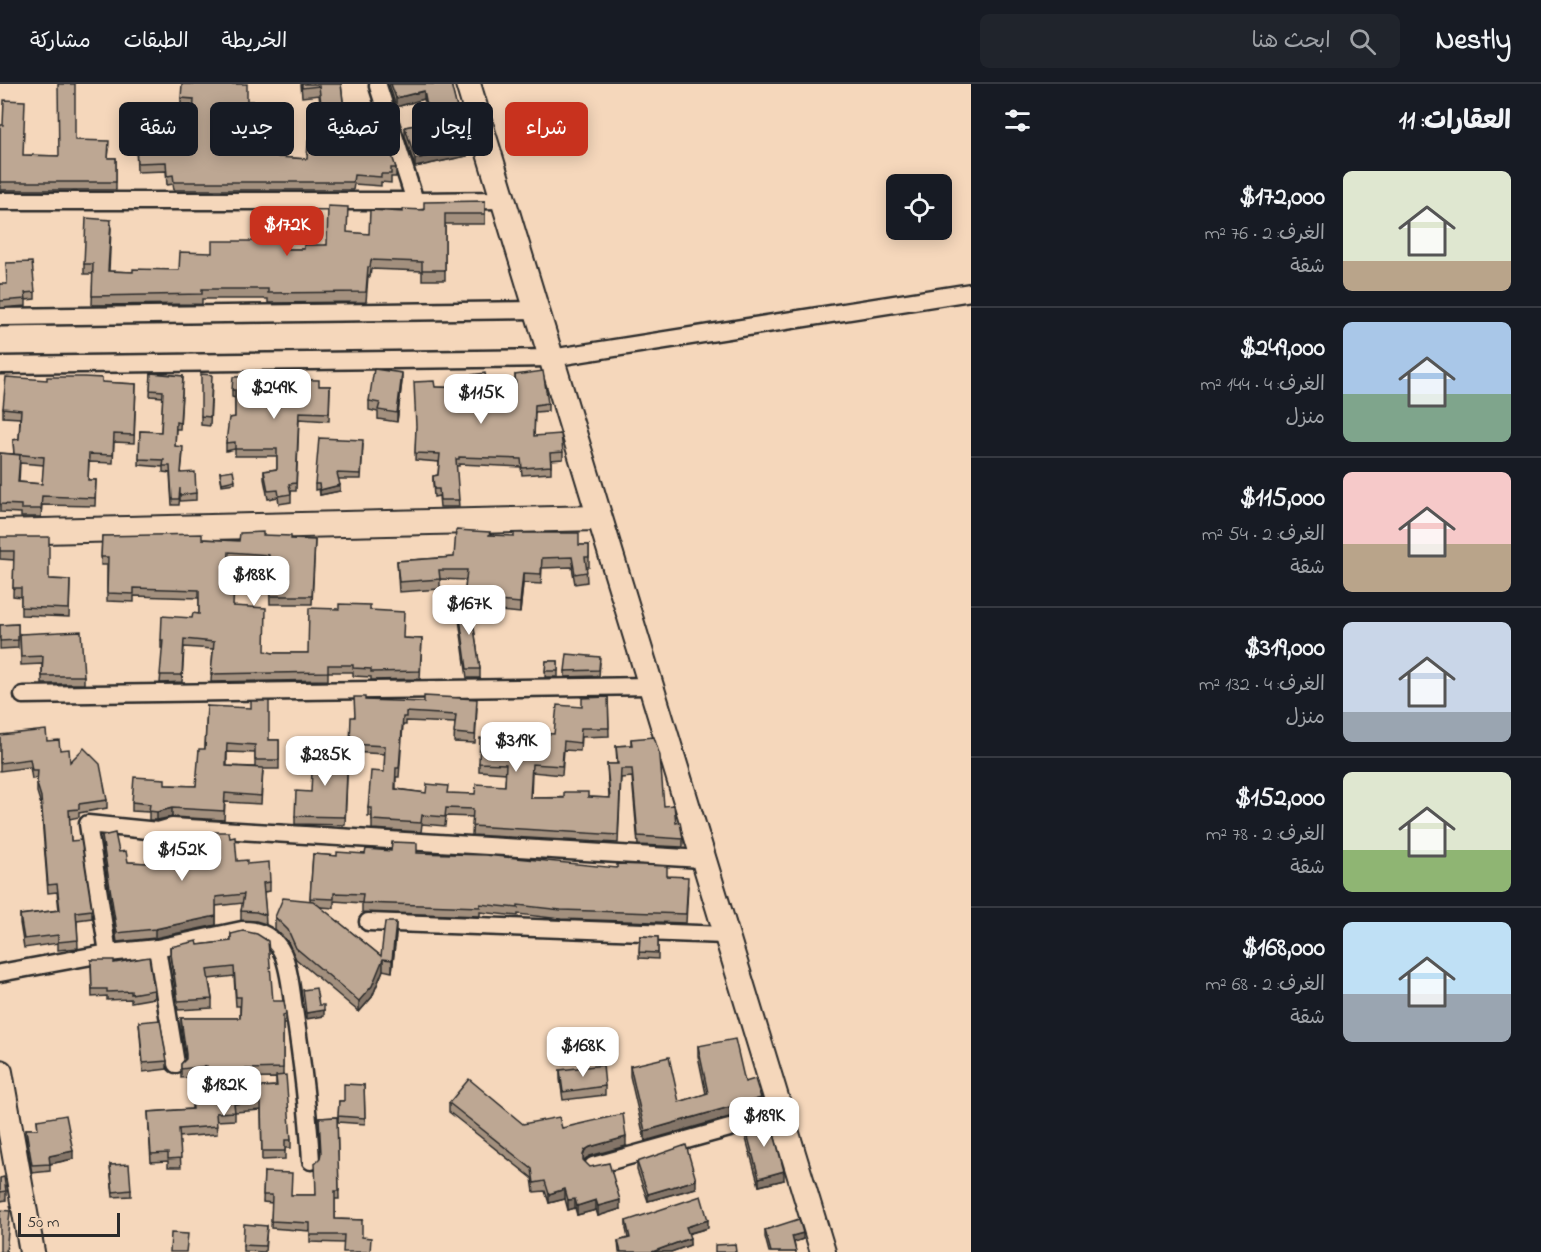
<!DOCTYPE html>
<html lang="ar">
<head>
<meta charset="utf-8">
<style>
	body { margin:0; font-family:"Indie Flower","Playpen Sans Arabic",sans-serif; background:#20242c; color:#f1f3f6; direction:rtl; height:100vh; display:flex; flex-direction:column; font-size:22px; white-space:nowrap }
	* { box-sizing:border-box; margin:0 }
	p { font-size:20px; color:#9ea1a6 }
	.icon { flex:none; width:33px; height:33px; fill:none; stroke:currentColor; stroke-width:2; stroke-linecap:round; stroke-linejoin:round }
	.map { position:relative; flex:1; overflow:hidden; direction:ltr }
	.details { display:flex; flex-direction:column; background:#171b24; width:570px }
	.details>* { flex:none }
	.guide { position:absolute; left:18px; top:18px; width:570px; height:54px; direction:rtl; display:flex; gap:12px }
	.buttons { position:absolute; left:886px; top:90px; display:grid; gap:12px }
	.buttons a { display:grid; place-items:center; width:66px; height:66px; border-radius:9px; background:#171b24; box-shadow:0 3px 15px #0003; font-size:30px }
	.scale { position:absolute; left:18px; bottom:15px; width:102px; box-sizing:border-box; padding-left:6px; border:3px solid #2b2b2b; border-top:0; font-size:16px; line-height:21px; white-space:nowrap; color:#2b2b2b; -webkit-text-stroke:4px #f5d7bb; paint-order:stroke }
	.price { position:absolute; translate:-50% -51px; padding:0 14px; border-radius:12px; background:#fff; color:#222; font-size:20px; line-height:39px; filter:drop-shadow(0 2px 3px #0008) }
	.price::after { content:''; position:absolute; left:50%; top:36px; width:18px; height:14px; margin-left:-9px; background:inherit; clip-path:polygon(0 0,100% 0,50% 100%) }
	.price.selected { background:#c8321e; color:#fff }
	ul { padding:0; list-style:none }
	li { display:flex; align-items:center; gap:18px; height:150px; padding:0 30px }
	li+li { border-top:2px solid #363941 }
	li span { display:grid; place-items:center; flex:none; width:168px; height:120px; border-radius:9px; color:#555 }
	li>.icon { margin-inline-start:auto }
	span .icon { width:72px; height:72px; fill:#fffc; stroke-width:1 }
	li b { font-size:26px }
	h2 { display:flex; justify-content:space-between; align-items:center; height:72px; padding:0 30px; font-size:26px }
	.chip { padding:0 21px; border-radius:9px; background:#171b24; box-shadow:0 3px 15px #0003; font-size:21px; line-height:54px }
	.chip.selected { background:#c8321e; color:#fff }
	header { display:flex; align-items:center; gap:36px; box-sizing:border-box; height:84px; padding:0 30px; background:#171b24; border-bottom:2px solid #363941 }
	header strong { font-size:28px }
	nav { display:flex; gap:33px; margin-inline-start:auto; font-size:21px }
	.search { width:420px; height:54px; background:#20242c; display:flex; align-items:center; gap:15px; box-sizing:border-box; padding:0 21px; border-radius:9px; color:#9ea1a6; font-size:22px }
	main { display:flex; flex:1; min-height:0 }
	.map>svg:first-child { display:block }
</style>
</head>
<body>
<header>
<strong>Nestly</strong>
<div class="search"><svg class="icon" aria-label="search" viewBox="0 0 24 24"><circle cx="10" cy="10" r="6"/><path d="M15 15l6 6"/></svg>ابحث هنا</div>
<nav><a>الخريطة</a><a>الطبقات</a><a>مشاركة</a></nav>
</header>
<main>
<section class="details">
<h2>العقارات: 11<svg class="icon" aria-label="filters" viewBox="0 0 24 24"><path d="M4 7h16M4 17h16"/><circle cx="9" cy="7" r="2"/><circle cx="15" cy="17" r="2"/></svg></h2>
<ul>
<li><span style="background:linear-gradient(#dfe7d0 75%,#b9a48a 0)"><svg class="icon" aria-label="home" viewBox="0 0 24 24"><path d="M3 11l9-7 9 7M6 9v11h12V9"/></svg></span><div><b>$172,000</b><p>الغرف: 2 · 76 m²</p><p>شقة</p></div></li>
<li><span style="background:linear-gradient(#a9c7e8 60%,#7fa58c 0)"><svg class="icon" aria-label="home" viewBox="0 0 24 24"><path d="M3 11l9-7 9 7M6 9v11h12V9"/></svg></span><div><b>$249,000</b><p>الغرف: 4 · 144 m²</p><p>منزل</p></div></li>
<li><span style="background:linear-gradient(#f6c9c9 60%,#b9a48a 0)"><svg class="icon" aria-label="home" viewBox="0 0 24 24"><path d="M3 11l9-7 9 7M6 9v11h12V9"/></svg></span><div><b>$115,000</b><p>الغرف: 2 · 54 m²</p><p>شقة</p></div></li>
<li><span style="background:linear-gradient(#c9d6e8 75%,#9aa5b1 0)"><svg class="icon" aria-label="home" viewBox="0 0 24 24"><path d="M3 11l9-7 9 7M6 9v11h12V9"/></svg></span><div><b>$319,000</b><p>الغرف: 4 · 132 m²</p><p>منزل</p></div></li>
<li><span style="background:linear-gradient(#dfe7d0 65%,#8fb573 0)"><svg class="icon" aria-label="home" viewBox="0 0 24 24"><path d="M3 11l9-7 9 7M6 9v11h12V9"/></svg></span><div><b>$152,000</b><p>الغرف: 2 · 78 m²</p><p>شقة</p></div></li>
<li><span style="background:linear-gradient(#bfe0f5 60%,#9aa5b1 0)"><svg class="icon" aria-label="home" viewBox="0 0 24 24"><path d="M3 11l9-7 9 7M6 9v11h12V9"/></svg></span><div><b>$168,000</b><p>الغرف: 2 · 68 m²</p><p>شقة</p></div></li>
</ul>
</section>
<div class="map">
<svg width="971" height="1168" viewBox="0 0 971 1168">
	<rect width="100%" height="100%" fill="#f5d7bb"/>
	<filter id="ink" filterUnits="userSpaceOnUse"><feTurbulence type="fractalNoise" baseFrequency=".0167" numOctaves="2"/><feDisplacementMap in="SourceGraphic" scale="12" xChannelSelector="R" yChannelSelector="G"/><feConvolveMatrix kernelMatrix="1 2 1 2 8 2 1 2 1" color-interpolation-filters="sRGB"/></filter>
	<g filter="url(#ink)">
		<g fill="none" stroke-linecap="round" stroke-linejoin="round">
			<g stroke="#2b2b2b" stroke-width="21">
				<g id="street">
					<path d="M378,2L415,117"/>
					<path d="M0,117H415L503,116"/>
					<path d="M0,233L536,226"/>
					<path d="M0,281L551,274L971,208"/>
					<path d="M23,611L650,602"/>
					<path d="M368,838L725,851"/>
					<path d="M157,864L176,980"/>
					<path d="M108,869L88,740L158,747L172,743L702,775"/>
					<path d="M0,889L108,869L157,864L242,846C259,845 276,854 283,870C290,887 291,907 294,925C302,976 308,1026 311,1077"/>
					<path d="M593,1082L780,1030"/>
				</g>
			</g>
			<g stroke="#2b2b2b" stroke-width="28">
				<g id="secondary">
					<path d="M468,0L823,1168"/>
					<path d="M0,448L599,434"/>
					<path d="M0,988L32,1168"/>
				</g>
			</g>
			<use href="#street" stroke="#f5d7bb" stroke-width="16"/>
			<use href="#secondary" stroke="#f5d7bb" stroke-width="24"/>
		</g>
		<g fill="#a3907e" stroke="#2b2b2b" stroke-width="1.5" fill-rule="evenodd">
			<path d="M301,0H341L344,26L381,47L396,84V93H391V99L381,98V102L354,100L353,106H174L173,100L167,101L166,87L137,88L136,60L184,59L193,37L194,24L181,23V14L247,17L253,51L256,64L278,73L307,75L335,58L332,28L321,29L319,11L302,13Z"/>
			<path d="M389,0H451L467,72L415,83L405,52V43L429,39L424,15L396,23Z"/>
			<path d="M0,41L23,71L59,72L75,56L109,65L108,74H116V106H0Z"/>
			<path d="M485,117V140H445V196H422V187L371,185L370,193L368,192L366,218L268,219V215H202V220L92,221L93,190H84V180L111,145L109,187L133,188L179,186L212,169L282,165H304L327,161L347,149L369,150L403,128Z"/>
			<path d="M0,200L35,208V215L26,216V222L0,224Z"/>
			<path d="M151,289L183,292L180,345H176L175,362L183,369L181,389L196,409V416L180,417V411L179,421H172L170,389L163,388V383L139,381L140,347L161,348L163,313L150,312Z"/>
			<path d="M515,291L548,319V327L535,328L534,352L563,368V375L551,376V389L522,391L521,383L459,380V382H456L459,423H440L439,412L434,413L433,399V392L438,391L439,378L415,376L416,345L435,303L466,304L465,292L488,303L515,301Z"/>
			<path d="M275,295L319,302H330L329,337L299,335L296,407H291V418L279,420L278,413L268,415L264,395V387L277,385V372H235V365L226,367V359L235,333V314L232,313V306Z"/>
			<path d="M47,296L136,300L134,359L114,358L113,379L89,378L88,396H96L95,422L42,421L41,433H21V429L0,428V369L14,370L13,356L19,355L20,334L3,333V324ZM20,379L44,381L42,400L19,398Z"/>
			<path d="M402,297L397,338L378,335V328L369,326V317Z"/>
			<path d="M212,300L210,342L201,341V332Z"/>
			<path d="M363,361L361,395H338L340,407L320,411L319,405L315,406V400Z"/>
			<path d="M220,388L235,396V399L222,401Z"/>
			<path d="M263,451L291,455L315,456L312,520H270L269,478L229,476L228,498L233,522L265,568L273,569H308L370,526L403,554L422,555L420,595L371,596V593L353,592V588H328V596L211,598L213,565L184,563L182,598L160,599L163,564H161V556L199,530V514L134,512V518L107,517V481H101L102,452L202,455L239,457Z"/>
			<path d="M489,451L579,461H589V483H586L587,498L575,500L572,483L542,484L541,500L523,499L520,529L471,524L480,585V594H467L458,528V519L464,518L466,496L440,495V505L399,508L397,477L454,473Z"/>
			<path d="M0,453L49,495L70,496L69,533L21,531V513L13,512L14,476L0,475Z"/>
			<path d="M18,540V564L0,565V541Z"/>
			<path d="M20,550L84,592V600H42V580L21,581Z"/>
			<path d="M546,577H558V593H545Z"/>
			<path d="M600,579L599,592L565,593V587Z"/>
			<path d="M608,613L609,652L581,653L580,667L564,666L562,691L532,688L531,714L588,713L609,714L607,680H617L616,662L631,661V655L664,722L676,739L683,755V763L638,761L632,693L621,694L618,759L472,751L473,733L446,732L445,742L422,740L421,748L372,745V732H368V724L384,688L385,670L350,668V660L354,633L365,616L477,624L475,659L454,658L455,639L406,637V641H403L399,693H396V705L426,709L475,710L505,702L506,689L479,687V679L510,656L554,650L582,623Z"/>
			<path d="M207,622L269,656H279V685H263L261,720L225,718L224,736L172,733L157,736H149V728L132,727V718L165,701L196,702L205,665ZM227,668L255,669V683L227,682Z"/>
			<path d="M0,651L47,657L60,666L70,678L107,716V724L79,729V733L69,735L71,757L92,826V834L77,836L78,864L58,866V859L24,864L20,839V831L59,826L57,808L48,809L41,721L37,708V694L32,695L30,683L0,687Z"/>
			<path d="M348,668L345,741L295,740V732L311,708Z"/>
			<path d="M102,752L128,778L147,779L167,774L166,752L230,754L237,777L247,780L270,798V807L264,808L266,840L256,837L241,836V827L243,819L216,822V841L155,854L117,858L102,760Z"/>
			<path d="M417,769L667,792L688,802L686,839L561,835L518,830V832L480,828V832L362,828V819L334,817V824L320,823L381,872L396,850L392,888L383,886L372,913L359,928L296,875L288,858L275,845V833L310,817L313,770L337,772L365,770Z"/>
			<path d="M231,850L273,917L286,930V940H283V992L291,1056V1064H285V1075L262,1076L261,1026L235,1028V1036L216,1037L217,1050L179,1053L181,1083H168V1077L151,1078L148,1028L192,1025V1014L210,1012V1006L276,1002V994L207,995V992L181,994V980L186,974L181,944V934H240V922H236L234,892L209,895L212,915V924L178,926L170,872V863L198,861L231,857Z"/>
			<path d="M640,852L658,853V875L639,874Z"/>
			<path d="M91,876L114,879L154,906V914L131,918V915L107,916V912L92,913Z"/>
			<path d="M139,938L167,977V985L143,988Z"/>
			<path d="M698,962L745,998L761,1024L645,1057L630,992V982L679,1018L706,1010L698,972Z"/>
			<path d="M560,986L605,1002V1011L563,1016L560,995Z"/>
			<path d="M364,1001L365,1040L338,1038L339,1017H344Z"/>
			<path d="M449,1019L523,1040L562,1044L626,1062L590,1072L585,1075L584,1077L620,1125L598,1132L596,1126L577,1131L575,1124L568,1126L565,1115L549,1119L545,1107L534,1108L532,1094L449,1028Z"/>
			<path d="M337,1033L339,1115H335V1135L362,1136L343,1159L310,1158V1147L271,1144L272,1119L263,1118L264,1088L291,1111H316L321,1070L319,1034Z"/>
			<path d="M37,1036L73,1075L50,1080V1087L32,1089L26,1053V1045H38Z"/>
			<path d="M745,1042L784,1096L759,1102L745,1051Z"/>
			<path d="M637,1078L696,1104L648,1117L637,1086Z"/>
			<path d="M110,1081L131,1106V1112L113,1113Z"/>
			<path d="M0,1094L6,1107V1116L0,1117Z"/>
			<path d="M626,1137L708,1144L688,1150L690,1161L671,1168H619L618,1157L628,1154L626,1145Z"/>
			<path d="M267,1142L265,1168L243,1167V1161Z"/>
			<path d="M765,1146L803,1155L794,1158L796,1168H769L765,1153Z"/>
		</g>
		<g fill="#847567" stroke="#2b2b2b" stroke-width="1.5">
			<path d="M424,7V15L396,23V14Z"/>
			<path d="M467,64V72L415,83V75Z"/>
			<path d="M402,289V297L397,338V329Z"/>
			<path d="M340,401V407L320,411V406Z"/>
			<path d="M523,489V499L520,529V519Z"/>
			<path d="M172,724V733L157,736V728Z"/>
			<path d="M216,832V841L155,854V845Z"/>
			<path d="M396,838V850L392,888V876Z"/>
			<path d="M383,875V886L372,913L359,928V917Z"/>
			<path d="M324,926V932L306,935V929Z"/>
			<path d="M761,1014V1024L645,1057V1047Z"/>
			<path d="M626,1053V1062L590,1072L585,1075L583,1080V1071L585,1066L590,1063Z"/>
			<path d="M73,1067V1075L49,1080V1072Z"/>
			<path d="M784,1087V1096L759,1102V1094Z"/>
			<path d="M696,1096V1104L648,1117V1110Z"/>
			<path d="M565,1105V1115L549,1119V1110Z"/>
			<path d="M575,1115V1124L568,1126V1116Z"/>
			<path d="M596,1116V1126L577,1131V1122Z"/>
			<path d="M620,1116V1125L598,1132V1122Z"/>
			<path d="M708,1136V1144L686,1150V1143Z"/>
			<path d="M803,1149V1155L792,1159V1152Z"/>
			<path d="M690,1154V1161L671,1168H652Z"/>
		</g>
		<g fill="#bda793" stroke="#2b2b2b" stroke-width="1.5">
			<path d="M58,0H75V56L109,57L108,74H116V98H0V41H3L4,16L25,17L23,71L59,72Z"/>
			<path d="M182,0H247V17H253V51L256,52V64L278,65V73L307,75L308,57L336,58L332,19L321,20L319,2L302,4V0H341L344,26L376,23L381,47H384L396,84H391V90H381V93L354,91L353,98H174L173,91L167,92L166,78L137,79L136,60L184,59L185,36L193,37L194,15L181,14Z"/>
			<path d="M391,0H451L467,64L415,75L405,43L430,38L424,7L396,14Z"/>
			<path d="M485,117V130H445V186H422V178L371,176L370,183H368L366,208L268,209V205H202V210L92,212L93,180H84L86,134L111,136L108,187L133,188V185L179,186L180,168L212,169V157H282V165H304V161H327L328,122L348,123L347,148L369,150L370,126L403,128V125L424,126V118Z"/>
			<path d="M32,178L35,208L25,209L26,215L0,217V200H7L6,179Z"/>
			<path d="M374,285L402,289L397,329L378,326L380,319L369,317Z"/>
			<path d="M543,287L548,319L535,321L534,352L561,350L563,368L550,369L551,382L522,384L521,375L459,373V375H456L459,416H440L439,405H434L433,392L438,391L440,370L415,369L416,342L414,298L434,297L435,303L467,304L465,292L485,289L488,303L516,301L515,291Z"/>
			<path d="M151,289L183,292L180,339L176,338L175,362L183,363L181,389L195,388L196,409L180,411V404L179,415H172L170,382H163L164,376L139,375L140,347L161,348L163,307L150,306Z"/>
			<path d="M201,290L212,291L210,333L201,332Z"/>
			<path d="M276,292L275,295L319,296V302H330L329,329L299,328L296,399L289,400L291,410L279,412L278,406L268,407L264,387L277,385V365H235V358L226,359L229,334L235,333V306H232L233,293Z"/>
			<path d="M6,293L47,296V293H84L102,294V298L136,300L134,351L114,350L113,371L89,370L88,396H96L95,414L42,412L41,425H21V421L0,420V369L20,371L18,398L42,400L44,373L14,370L13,356L19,355L21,326L3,324Z"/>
			<path d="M319,354L363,356L361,390L337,389L340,401L320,406L319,400H315Z"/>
			<path d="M233,386L235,396L222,399L220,388Z"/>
			<path d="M456,446L490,448L489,451L514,452V449H579V461H589V473H585L587,488L575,490L572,473L542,474L541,490L523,489L520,519L464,514L467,486H439L440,495L399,498L397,477L454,473Z"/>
			<path d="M263,448V451L291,452V455L315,456L312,512H270L269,471L229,468L227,498H234L233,522L266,524L265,567L273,569H308L309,524L339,525V520L370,521V526L404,528L403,554L422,555L420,587L371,588V585L353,584V581H328V588L211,590L214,558L184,555L182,591H160L163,556H161L162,532L192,534L193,529L199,530V506L134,504V510L107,509L108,473H101L102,452L202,450V455L239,457L240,449Z"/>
			<path d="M0,453H49V495L70,496L69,525L21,523V504H13L14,467H0Z"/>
			<path d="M470,517L480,585H467L458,519Z"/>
			<path d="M18,540V556L0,557V541Z"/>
			<path d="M81,547L84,592H42L43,572L21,573L20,550Z"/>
			<path d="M567,570L600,573L599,586L565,587Z"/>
			<path d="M546,577H558V587H545Z"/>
			<path d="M424,612L477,615L475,651L454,649L456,631L406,628V633H403L399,684H396L395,705L426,709L427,700L448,702L447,709L475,710L476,700L505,702L506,680L479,679L480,654L510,656V647L554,650L557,621L582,623V614L608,613L609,644H581L580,659L564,657L562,682L532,680L530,714H564V708H588V713L610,714L607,680H618L616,662L632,661L631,655L654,653L660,672L664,722L674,721L676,739L680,738L683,755L638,752L632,685H621L618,751L472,742L473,725L446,724L445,733L422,731L421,739L372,736V724H368L371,687L384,688L385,662L350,660L351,633H355L354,613H365V616L424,618Z"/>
			<path d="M251,617H269V656H279V676H255V661L227,659L226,682L263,684L261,712L225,709L224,727L172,724L157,728L149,727L150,720L132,718L134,693L165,695V701L196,702L199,665H205L207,622L251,624Z"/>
			<path d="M46,646L47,657L59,656L60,666L69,665L70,678L84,664L100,680L107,716L79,720V725L69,726L71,757L81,756L92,826L76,828L78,856L58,858V851L24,855L20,831L60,826L57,800L48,801L41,713L37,700L38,686H32L30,675L0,679V651Z"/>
			<path d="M313,667L348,668L345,733L295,732L296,707L311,708Z"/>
			<path d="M214,748H229L230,754L235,753L237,777L247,776V780L269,778L270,798L263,799L266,831L256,828L241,827L244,810L216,813V832L155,845L117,849L102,752L115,749L119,768L126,767L128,778L147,779L168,773L166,752Z"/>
			<path d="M392,758L417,759V769L485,771L617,784V780L667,782V792L688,793L686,830L561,826L518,821V824L480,820V823L362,819L363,810L334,809V815L310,814L313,770L337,772V768L365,770L366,765L391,767Z"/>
			<path d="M283,814L313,817L381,872L385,838H396L392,876L383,875L372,902L359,917L296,864L288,846L275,833Z"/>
			<path d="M243,847L257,850L268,857L273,917H284L286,930L283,931V984L207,986V982L181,985V980L186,975V970L181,934H240L241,913H236L234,883L207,886L212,915L178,917L170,863L197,857L198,861L231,857V850Z"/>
			<path d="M640,852L658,853V869L639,868Z"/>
			<path d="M149,873L154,906L131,910V907L107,908V905H92L91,876H114V879Z"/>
			<path d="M316,904L319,921H324V926L306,929L303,906Z"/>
			<path d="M160,936L167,977L143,979L139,938Z"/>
			<path d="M735,955L745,998L755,995L761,1014L645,1047L630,982L669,973L679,1018L708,1009L698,962Z"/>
			<path d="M603,981L605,1002L563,1008L560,986Z"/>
			<path d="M286,991L291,1056H285V1067H262L261,1018L234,1020L235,1028L216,1029L217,1042L179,1045L181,1074L168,1075V1069L151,1070L148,1028L193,1025L192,1014L211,1012L210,1006L277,1002L276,992Z"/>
			<path d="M469,995L523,1040L559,1033L562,1044L623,1030L626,1053L590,1063L585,1066L583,1071V1076L590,1083L609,1079L620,1116L598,1122L596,1116L577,1122L575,1115L568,1116L565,1105L549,1110L545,1097L534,1099L532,1085L449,1019Z"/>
			<path d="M344,1000L364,1001L365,1034L338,1032L339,1017H344Z"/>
			<path d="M66,1031L73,1067L49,1072L50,1080L32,1081L26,1045H38L37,1036Z"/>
			<path d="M337,1033L339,1107H335V1135L362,1136V1153L371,1154L370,1168H343L344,1151H310V1139L271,1137L272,1111H263L264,1088L292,1089L291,1111H316L315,1079L320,1074L321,1069L319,1034Z"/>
			<path d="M770,1035L784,1087L759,1094L745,1042Z"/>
			<path d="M686,1061L696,1096L648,1110L637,1078Z"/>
			<path d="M129,1080L131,1106L113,1108L110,1081Z"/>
			<path d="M4,1093L6,1107L0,1108V1094Z"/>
			<path d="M701,1112L708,1136L686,1143L690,1154L652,1168H621L618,1157L630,1154L626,1137Z"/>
			<path d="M0,1126L10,1127L6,1168H0Z"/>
			<path d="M799,1135L803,1149L792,1152L796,1168H771L765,1146Z"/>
			<path d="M244,1140L267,1142L265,1162L243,1161Z"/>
			<path d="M171,1149L188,1150L186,1168H170Z"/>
			<path d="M735,1160L736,1168H715V1161Z"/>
		</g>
	</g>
</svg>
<div class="buttons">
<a><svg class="icon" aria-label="locate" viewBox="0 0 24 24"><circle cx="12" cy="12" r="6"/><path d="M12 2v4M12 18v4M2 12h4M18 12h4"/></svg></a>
</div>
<div class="scale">50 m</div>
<b class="price selected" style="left:287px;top:173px">$172K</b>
<b class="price" style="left:274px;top:336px">$249K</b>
<b class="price" style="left:481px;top:341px">$115K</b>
<b class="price" style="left:254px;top:523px">$188K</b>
<b class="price" style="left:469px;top:552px">$167K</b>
<b class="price" style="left:516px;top:689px">$319K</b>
<b class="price" style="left:325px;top:703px">$285K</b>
<b class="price" style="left:182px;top:798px">$152K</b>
<b class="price" style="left:583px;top:994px">$168K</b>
<b class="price" style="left:224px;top:1033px">$182K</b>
<b class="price" style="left:764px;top:1064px">$189K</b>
<div class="guide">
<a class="chip selected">شراء</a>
<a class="chip">إيجار</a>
<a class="chip">تصفية</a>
<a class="chip">جديد</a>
<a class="chip">شقة</a>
</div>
</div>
</main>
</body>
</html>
